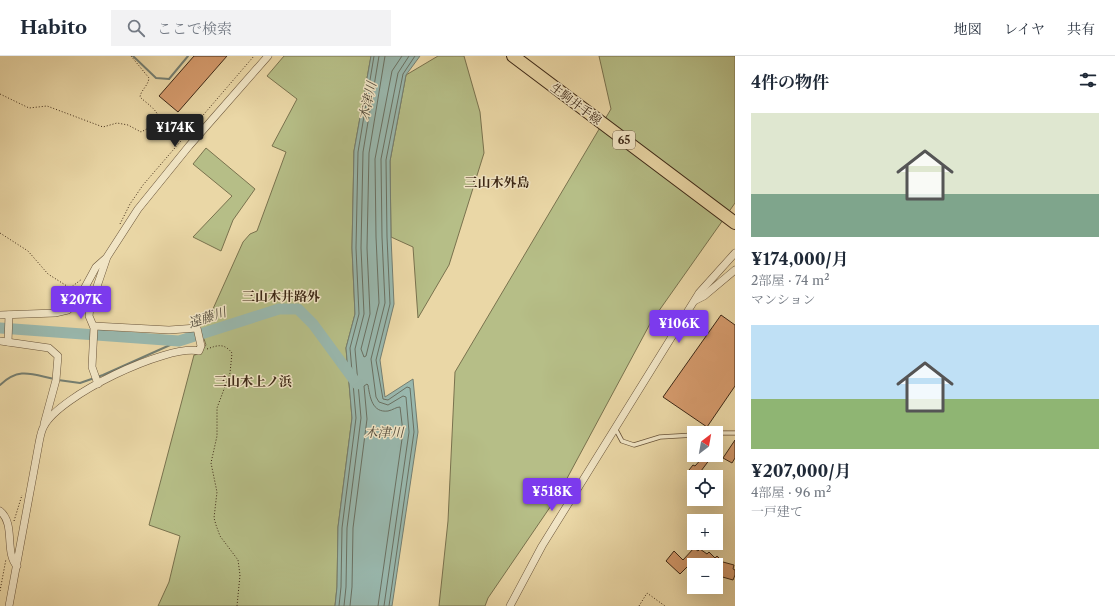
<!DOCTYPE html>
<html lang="ja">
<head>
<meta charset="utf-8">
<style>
	body { margin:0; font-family:"Libre Caslon Text","Noto Serif JP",serif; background:#f2f2f3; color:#1f2937; height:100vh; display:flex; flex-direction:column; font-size:15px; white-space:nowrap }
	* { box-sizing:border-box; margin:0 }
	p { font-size:13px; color:#747a83 }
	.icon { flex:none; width:22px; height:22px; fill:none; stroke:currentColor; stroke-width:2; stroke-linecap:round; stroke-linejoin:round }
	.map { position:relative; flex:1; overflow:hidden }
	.details { display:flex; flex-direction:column; background:#fff; width:380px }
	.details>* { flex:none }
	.needle { width:26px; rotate:31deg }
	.fabs { position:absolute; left:687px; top:370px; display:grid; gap:8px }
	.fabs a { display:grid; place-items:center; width:36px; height:36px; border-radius:0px; background:#fff; box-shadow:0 4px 16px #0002; font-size:20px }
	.price { position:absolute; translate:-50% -34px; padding:0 9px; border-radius:4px; background:#7c3aed; color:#fff; font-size:13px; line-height:26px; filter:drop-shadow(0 1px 2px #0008) }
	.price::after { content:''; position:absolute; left:50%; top:24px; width:12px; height:9px; margin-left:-6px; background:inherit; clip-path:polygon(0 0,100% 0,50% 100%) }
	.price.selected { background:#222; color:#fff }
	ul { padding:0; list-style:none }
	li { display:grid; align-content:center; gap:8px; height:212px; padding:0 16px }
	li span { display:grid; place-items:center; height:124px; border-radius:0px; color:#555 }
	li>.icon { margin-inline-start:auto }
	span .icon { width:72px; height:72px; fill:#fffc; stroke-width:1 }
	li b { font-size:17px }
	h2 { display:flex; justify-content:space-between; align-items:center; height:48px; padding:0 16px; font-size:17px }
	header { display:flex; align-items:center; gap:24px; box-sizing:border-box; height:56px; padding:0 20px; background:#fff; border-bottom:1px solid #e0e1e3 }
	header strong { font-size:19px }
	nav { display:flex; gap:22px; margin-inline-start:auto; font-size:14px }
	.search { width:280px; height:36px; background:#f2f2f3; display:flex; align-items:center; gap:10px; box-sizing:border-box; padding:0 14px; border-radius:0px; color:#747a83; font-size:15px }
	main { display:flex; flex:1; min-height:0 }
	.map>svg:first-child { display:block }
</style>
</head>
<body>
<header>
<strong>Habito</strong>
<div class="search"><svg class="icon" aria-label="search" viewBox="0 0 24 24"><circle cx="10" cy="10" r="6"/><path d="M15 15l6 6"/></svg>ここで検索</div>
<nav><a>地図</a><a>レイヤ</a><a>共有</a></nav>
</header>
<main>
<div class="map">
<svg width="735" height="550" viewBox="0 0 735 550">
	<rect width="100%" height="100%" fill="#ead7a6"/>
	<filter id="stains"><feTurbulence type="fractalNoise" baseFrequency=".005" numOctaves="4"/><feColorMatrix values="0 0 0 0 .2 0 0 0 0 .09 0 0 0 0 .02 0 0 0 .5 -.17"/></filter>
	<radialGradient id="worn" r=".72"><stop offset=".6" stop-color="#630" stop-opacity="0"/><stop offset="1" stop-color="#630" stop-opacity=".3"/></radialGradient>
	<g fill="#b6be87" stroke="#79724e">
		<path d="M284,0H371L354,95L352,192L355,258L346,292L352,362L338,471L337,531L335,550H158L169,526L180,480L149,469L194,299L199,298L206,289L199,268L208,264L243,186L250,178L257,175L286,96L272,90L297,43L267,20Z"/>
		<path d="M438,0H464L480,56L484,97L449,209L418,262L413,191L391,181L390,105L406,19Z"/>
		<path d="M599,0H735V147L651,266L557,441L488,542L485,550H439L448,465L455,316L611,53Z"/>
		<path d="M206,92L255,133L233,164L221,195L193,181L232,140L193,108Z"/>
	</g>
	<path fill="#99b8ae" stroke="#747e71" d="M371,0H420L406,19L390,105L391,181L394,248L380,304L385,341L413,323L418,376L392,550H335L337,531L338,471L352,362L346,292L355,258L352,192L354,95Z"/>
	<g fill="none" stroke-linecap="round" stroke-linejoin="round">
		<g stroke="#6a7062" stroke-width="1">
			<path d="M385,0L369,97L367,192L370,258L361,293L364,301L366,300L379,247L376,181L375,103L392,15L402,0"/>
			<path d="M339,550L341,531L342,472L356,362L350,292L359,258L356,192L358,96L374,0"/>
			<path d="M344,550L346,531L347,472L361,362L355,293L364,258L361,192L363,96L379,0"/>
			<path d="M350,550L352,531L353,472L367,363L364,330L367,328L368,329C370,341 372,357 388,355C393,354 396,351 400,351L403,376L378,550"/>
			<path d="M384,550L409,376L406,341L403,340L388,349L379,346L376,341L371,303L385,247L382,181L381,103L398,17L409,0"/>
			<path d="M389,550L414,376L410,332L407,331L388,344L383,343L376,304L390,248L387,181L386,104L403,18L415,0"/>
		</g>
		<g stroke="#747e71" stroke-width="2">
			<path d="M133,0L156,22L169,23"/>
			<path d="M169,23L188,0"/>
			<path d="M58,324L80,327L103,319L179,285"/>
			<path d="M0,329C19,311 31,318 54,323"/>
		</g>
		<path stroke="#99b8ae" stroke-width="11" d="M0,272L179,285L279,253H298L313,268L357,328"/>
	</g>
	<g fill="#d59a6c" stroke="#3c2715">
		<path d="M194,0H227L178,56L159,40Z"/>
		<path d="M721,259L735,269V330L707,371L663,341Z"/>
		<path d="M735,384V402L732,407L723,402Z"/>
		<path d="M705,399L710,403L701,415L708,421H698L689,414L693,409L695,410Z"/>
		<path d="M694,492L698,495L700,493L707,498L709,496L715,502L717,500L723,506L734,509L733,513L735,514V519L733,524L719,520L716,523V509H697L693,505L680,518L666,505L674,495L683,504Z"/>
	</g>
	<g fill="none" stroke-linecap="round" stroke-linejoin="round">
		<g stroke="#685339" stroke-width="5">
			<g id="lane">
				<path d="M615,372L622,385L634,389L660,381L694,379"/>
				<path d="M716,377H735"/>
			</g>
		</g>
		<g stroke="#685339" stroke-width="8">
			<g id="street">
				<path d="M696,244L704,240L735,214"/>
				<path d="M0,259L55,257L68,254L78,244L96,211L105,203"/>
				<path d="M0,285L49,292L58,300L56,324L44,368"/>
				<path d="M8,286L9,259"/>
				<path d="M98,328L92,311L94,272L89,260L90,251L107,201L138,153L189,90L268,0"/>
				<path d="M0,455C16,468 4,496 17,510"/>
				<path d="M9,550L39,387C40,382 41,375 44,370C59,340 166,288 199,295L201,290L197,272L169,274L94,270"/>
				<path d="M510,550L542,490L699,237L735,197"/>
			</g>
		</g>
		<g stroke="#3c2715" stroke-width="14">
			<path id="primary" d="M513,0L735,167"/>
		</g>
		<g stroke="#3c2715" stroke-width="1" stroke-dasharray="1 2" stroke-linecap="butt">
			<path d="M0,38L29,52L47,50L103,71L117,67L128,69L141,76L158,67C162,56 147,48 140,41C141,34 148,30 149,22L131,0"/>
			<path d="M120,168L130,148L143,129L254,0"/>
			<path d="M0,177L28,195L48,218L70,232L82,223"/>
			<path d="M207,293C218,289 224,287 232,297L230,317L217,352V380L211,407L217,436L214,462L216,469L220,480L238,504L240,519L237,550"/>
			<path d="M14,465L22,439"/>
			<path d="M0,535L6,503"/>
			<path d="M639,550L647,537L665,550"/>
		</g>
		<use href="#lane" stroke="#f1e5c5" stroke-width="3.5"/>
		<use href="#street" stroke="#f1e5c5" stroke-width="7"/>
		<use href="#primary" stroke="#ead7a6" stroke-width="12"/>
	</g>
	<g text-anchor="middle" stroke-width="3" stroke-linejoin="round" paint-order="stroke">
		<rect fill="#f1e5c5" stroke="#72604a" stroke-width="1" x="613" y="75" width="22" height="18" rx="3"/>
		<g font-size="11" font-weight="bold" fill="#3c2715">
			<text x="624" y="88">65</text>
		</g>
		<g font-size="12" fill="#3c2715" stroke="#f1e5c5">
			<text transform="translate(576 48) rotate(37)" y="4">生駒井手線</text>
		</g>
		<g font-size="13" font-style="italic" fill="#534b3b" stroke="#f1e5c5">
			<text transform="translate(367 45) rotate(-77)" y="5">木津川</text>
			<text transform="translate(207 261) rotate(-18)" y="5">遠藤川</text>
			<text x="384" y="381">木津川</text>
		</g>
		<g font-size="13" font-weight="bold" fill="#3c2715" stroke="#f1e5c5">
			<text x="497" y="131">三山木外島</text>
			<text x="281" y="245">三山木井路外</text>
			<text x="253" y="330">三山木上ノ浜</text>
		</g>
	</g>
	<rect width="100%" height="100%" filter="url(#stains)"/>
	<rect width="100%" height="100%" fill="url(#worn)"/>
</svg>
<div class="fabs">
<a><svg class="needle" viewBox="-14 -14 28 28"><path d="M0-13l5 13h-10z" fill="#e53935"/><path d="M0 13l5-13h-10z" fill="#747a83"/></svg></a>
<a><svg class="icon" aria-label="locate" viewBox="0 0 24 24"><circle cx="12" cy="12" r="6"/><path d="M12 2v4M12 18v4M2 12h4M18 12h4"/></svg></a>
<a>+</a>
<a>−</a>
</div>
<b class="price selected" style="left:175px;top:92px">¥174K</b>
<b class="price" style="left:81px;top:264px">¥207K</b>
<b class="price" style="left:679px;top:288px">¥106K</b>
<b class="price" style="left:552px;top:456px">¥518K</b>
</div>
<section class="details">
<h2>4件の物件<svg class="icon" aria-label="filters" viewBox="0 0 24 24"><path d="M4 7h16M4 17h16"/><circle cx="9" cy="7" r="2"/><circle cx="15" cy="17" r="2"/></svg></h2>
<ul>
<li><span style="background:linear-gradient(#dfe7d0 65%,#7fa58c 0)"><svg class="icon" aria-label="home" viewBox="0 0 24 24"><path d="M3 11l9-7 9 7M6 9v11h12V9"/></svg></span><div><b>¥174,000/月</b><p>2部屋 · 74 m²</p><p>マンション</p></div></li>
<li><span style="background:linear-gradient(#bfe0f5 60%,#8fb573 0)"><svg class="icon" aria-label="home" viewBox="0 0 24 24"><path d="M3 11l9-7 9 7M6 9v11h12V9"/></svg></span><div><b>¥207,000/月</b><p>4部屋 · 96 m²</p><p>一戸建て</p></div></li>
</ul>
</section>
</main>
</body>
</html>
